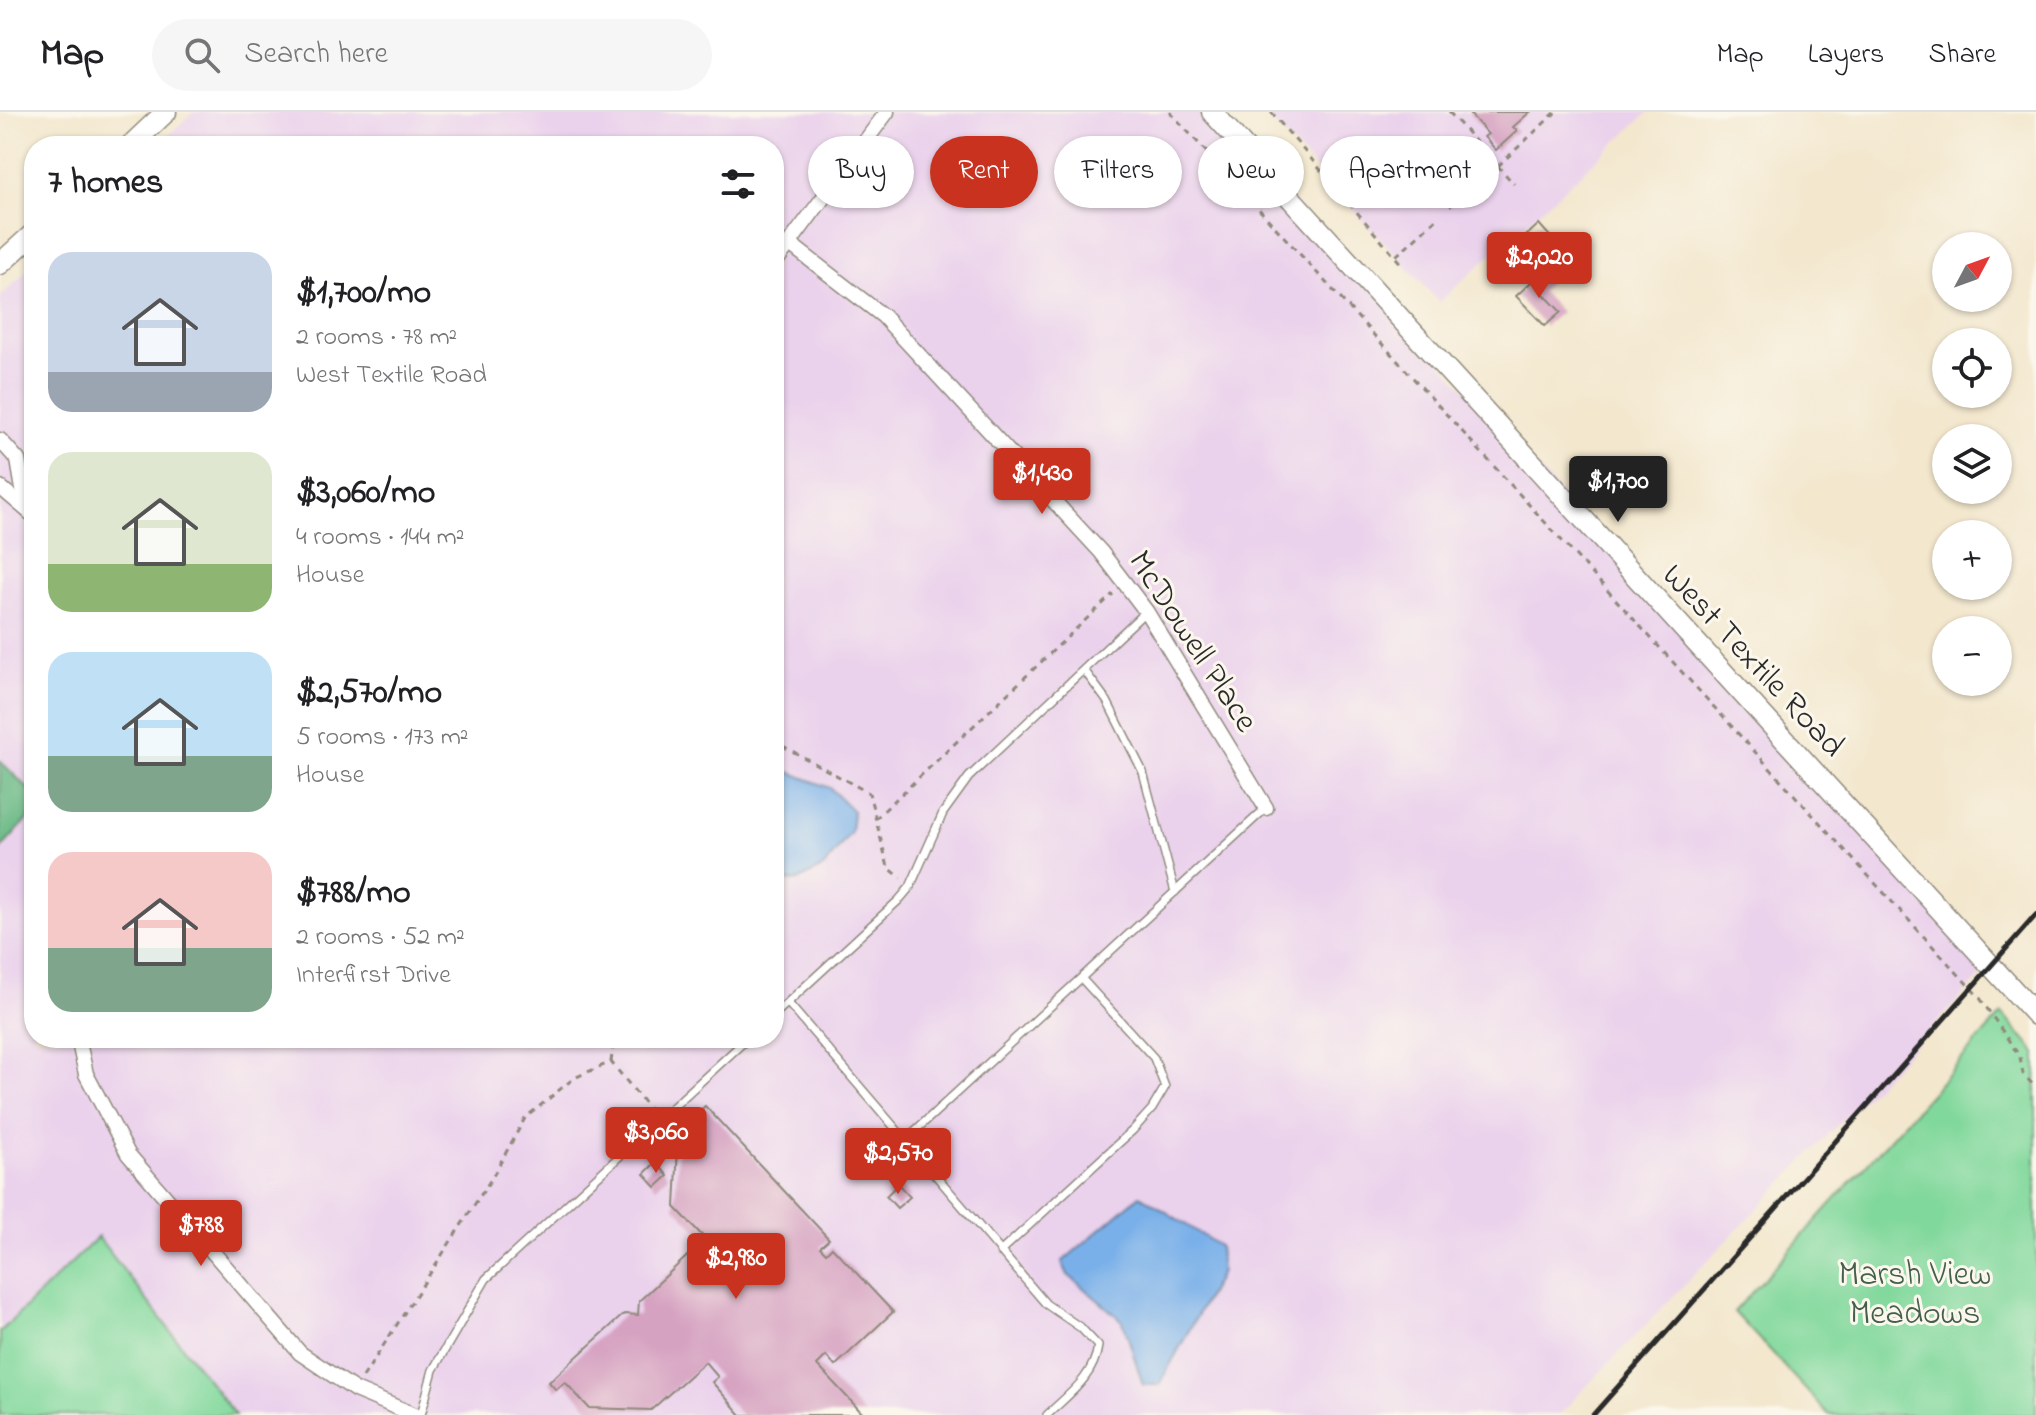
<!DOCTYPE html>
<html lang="en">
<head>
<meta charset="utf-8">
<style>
	body { margin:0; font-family:"Indie Flower",sans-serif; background:#f6f6f6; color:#202124; height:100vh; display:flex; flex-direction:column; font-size:30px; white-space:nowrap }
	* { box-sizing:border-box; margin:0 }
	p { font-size:26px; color:#757577 }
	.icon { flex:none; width:44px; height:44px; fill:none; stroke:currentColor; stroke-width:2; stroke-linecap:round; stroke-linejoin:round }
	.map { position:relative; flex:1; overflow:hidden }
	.panel { position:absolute; left:24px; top:24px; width:760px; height:912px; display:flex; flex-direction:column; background:#fff; border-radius:32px; box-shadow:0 2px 6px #0004 }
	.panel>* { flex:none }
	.guide { position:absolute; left:808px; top:24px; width:760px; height:72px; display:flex; gap:16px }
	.needle { width:52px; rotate:49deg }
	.tools { position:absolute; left:1932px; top:120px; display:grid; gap:16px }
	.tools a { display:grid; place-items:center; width:80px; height:80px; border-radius:50%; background:#fff; box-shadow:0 2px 6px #0004; font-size:40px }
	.price { position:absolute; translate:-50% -68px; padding:0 18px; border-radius:8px; background:#c8321e; color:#fff; font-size:26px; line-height:52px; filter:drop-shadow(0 2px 4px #0008) }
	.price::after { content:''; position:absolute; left:50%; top:48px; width:24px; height:18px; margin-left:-12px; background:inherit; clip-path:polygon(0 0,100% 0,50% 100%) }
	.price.on { background:#222; color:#fff }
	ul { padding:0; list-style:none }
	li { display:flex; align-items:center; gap:24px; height:200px; padding:0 24px }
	li span { display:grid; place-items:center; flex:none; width:224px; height:160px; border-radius:24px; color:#555 }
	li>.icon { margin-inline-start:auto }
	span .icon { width:96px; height:96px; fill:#fffc; stroke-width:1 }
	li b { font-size:34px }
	h2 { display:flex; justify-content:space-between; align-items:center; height:96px; padding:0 24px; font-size:34px }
	.tag { padding:0 28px; border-radius:36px; background:#fff; box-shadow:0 2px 6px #0004; font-size:28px; line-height:72px }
	.tag.on { background:#c8321e; color:#fff }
	header { display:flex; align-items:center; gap:48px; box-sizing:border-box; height:112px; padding:0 40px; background:#fff; border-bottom:2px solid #e0e0e0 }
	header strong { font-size:38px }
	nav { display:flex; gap:44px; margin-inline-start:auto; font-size:28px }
	.search { width:560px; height:72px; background:#f6f6f6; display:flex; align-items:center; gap:20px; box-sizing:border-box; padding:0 28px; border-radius:44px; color:#757577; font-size:30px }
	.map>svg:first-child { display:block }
</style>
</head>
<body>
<header>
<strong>Map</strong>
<div class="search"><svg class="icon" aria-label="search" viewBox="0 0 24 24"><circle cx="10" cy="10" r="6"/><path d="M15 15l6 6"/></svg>Search here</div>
<nav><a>Map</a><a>Layers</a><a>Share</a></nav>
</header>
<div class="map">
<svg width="2036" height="1303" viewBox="0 0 2036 1303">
	<rect width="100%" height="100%" fill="#fbf7ec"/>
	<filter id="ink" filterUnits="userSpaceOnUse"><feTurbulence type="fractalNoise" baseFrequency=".0125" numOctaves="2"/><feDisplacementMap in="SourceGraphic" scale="16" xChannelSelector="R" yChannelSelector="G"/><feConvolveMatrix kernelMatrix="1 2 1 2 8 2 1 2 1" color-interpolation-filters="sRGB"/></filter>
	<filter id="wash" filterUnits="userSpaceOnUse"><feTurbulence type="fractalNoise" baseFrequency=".006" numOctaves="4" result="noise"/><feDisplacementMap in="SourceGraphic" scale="32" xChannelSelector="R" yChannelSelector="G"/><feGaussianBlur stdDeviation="1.8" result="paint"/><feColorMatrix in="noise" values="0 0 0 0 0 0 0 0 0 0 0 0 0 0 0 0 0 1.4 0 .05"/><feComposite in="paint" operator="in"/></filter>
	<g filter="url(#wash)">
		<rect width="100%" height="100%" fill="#f3e7cd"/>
		<g fill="#ead1ec">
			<path d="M193,0H1212L1992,853L1559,1303H0V185L34,152V926H774V34H158Z"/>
			<path d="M1263,0H1649L1439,190Z"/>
		</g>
		<g fill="#81d89c" stroke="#568264" stroke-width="2">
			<path d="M2002,902L2036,941V1303H1829L1734,1200Z"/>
			<path d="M98,1125L235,1303H0V1220Z"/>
		</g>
		<path fill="#68b884" stroke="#4a7258" stroke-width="2" d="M0,649L34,682V700L0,738Z"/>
		<g fill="#7ab0e9" stroke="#526e8a" stroke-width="2">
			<path d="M774,654L830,676L853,699L851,720L824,755L798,769L774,768Z"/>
			<path d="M1140,1083L1219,1134L1221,1160L1159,1273H1143L1123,1209L1068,1163L1062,1150Z"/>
		</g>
		<g id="blocks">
			<g fill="#d6a2c1">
				<path d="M1468,0H1530L1513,15L1517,19L1496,38L1484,25L1488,22Z"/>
				<path d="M1539,112L1555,130L1529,154L1513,136Z"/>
				<path d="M1541,161L1550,170L1541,179L1561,200L1545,214L1516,184Z"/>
				<path d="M705,994L829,1127L820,1135L826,1141L832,1135L893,1200L835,1254L826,1244L817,1253L864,1303H741L712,1270L718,1265L705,1250L651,1298L589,1296L565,1270L556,1278L549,1270L624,1202L638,1203L639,1189L697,1135L704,1143L713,1135L675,1095L678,1035L705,1009L698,1000Z"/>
				<path d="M656,1050L668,1064L656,1075L644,1062Z"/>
				<path d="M898,1072L910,1085L897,1096L886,1084Z"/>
			</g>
		</g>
	</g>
	<g filter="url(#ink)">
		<use href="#blocks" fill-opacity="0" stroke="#8f897c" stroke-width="2"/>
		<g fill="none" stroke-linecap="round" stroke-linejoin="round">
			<g stroke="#8f897c" stroke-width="10">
				<g id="lane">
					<path d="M1084,558L1107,589L1143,660L1175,780"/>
					<path d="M788,891L1046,1192L1081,1216L1098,1234C1094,1265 1069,1282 1047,1303"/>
					<path d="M774,903L899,788L910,775L943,701L969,665L1146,499"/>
					<path d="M905,1028L1266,696"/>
					<path d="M1000,1140L1133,1018L1152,997L1165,975L1154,946L1082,867"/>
					<path d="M421,1303L433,1258L486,1167L748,926"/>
				</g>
			</g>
			<g stroke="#8f897c" stroke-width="17">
				<g id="street">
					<path d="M790,132L883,204L1101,440L1146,499L1266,696"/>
					<path d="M774,152L887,0"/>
					<path d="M0,328L18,348L26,395"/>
					<path d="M0,375L34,404"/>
					<path d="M78,926L86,962L128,1042L300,1241L355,1278L415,1303"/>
				</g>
			</g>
			<g stroke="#8f897c" stroke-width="23">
				<g id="secondary">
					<path d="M1212,0L2036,903"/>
					<path d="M130,34L166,0"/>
					<path d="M0,152L34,121"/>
				</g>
			</g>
			<g stroke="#8f897c" stroke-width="3" stroke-dasharray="6 6" stroke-linecap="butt">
				<path d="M1170,0L1980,886L2020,945L2023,962L2036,976"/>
				<path d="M1271,0L1403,154"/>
				<path d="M1449,0L1514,72"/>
				<path d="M1498,54L1556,0"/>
				<path d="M1484,63L1496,52"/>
				<path d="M1450,94L1471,75"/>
				<path d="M1396,144L1437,106"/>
				<path d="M774,625L781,633L869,681L888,755L901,766"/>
				<path d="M875,707L1113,482"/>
				<path d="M611,950L614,926"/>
				<path d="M363,1265L493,1064L525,1006L574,966L611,950L651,999"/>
			</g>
			<use href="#lane" stroke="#fff" stroke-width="7"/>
			<use href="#street" stroke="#fff" stroke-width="14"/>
			<use href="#secondary" stroke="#fff" stroke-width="20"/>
			<path stroke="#2b2b2b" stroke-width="5" d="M1593,1303L2036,803"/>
		</g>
	</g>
	<g text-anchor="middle" stroke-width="6" stroke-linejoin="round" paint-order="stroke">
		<g font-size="34" fill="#2b2b2b" stroke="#fbf7ec">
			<text transform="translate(1195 528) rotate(57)" y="12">McDowell Place</text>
			<text transform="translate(1755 547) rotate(47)" y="12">West Textile Road</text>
		</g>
		<g font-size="34" fill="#455f4d" stroke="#fbf7ec">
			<text x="1915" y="1172">Marsh View<tspan x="1915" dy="39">Meadows</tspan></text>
		</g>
	</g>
</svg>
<div class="tools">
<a><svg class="needle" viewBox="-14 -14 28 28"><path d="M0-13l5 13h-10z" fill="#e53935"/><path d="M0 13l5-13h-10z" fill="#757577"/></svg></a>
<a><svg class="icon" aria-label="locate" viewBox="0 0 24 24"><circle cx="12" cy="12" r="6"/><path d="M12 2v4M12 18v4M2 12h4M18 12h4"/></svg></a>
<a><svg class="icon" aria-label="layers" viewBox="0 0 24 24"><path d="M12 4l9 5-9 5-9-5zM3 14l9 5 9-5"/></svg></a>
<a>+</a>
<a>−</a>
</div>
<b class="price" style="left:1539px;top:188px">$2,020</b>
<b class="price" style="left:1042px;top:404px">$1,430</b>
<b class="price on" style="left:1618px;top:412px">$1,700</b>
<b class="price" style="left:656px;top:1063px">$3,060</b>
<b class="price" style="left:898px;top:1084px">$2,570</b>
<b class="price" style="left:201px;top:1156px">$788</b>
<b class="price" style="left:736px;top:1189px">$2,980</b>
<div class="guide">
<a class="tag">Buy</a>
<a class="tag on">Rent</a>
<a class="tag">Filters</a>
<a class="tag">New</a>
<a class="tag">Apartment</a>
</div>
<section class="panel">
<h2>7 homes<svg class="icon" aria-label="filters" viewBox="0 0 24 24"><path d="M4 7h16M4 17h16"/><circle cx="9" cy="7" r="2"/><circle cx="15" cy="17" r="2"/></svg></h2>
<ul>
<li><span style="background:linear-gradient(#c9d6e8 75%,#9aa5b1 0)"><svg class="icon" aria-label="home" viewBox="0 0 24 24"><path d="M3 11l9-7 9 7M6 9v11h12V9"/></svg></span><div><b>$1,700/mo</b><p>2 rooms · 78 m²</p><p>West Textile Road</p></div></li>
<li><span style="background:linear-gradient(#dfe7d0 70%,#8fb573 0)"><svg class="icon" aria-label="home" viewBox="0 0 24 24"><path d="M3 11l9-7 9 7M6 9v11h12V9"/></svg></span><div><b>$3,060/mo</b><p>4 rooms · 144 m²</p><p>House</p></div></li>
<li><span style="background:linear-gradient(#bfe0f5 65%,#7fa58c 0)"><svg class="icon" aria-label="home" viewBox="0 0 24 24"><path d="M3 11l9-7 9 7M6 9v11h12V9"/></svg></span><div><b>$2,570/mo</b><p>5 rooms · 173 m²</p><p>House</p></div></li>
<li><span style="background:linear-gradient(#f6c9c9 60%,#7fa58c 0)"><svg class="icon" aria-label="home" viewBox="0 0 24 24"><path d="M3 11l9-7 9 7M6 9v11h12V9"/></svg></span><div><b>$788/mo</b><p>2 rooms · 52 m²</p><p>Interfirst Drive</p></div></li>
</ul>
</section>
</div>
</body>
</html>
